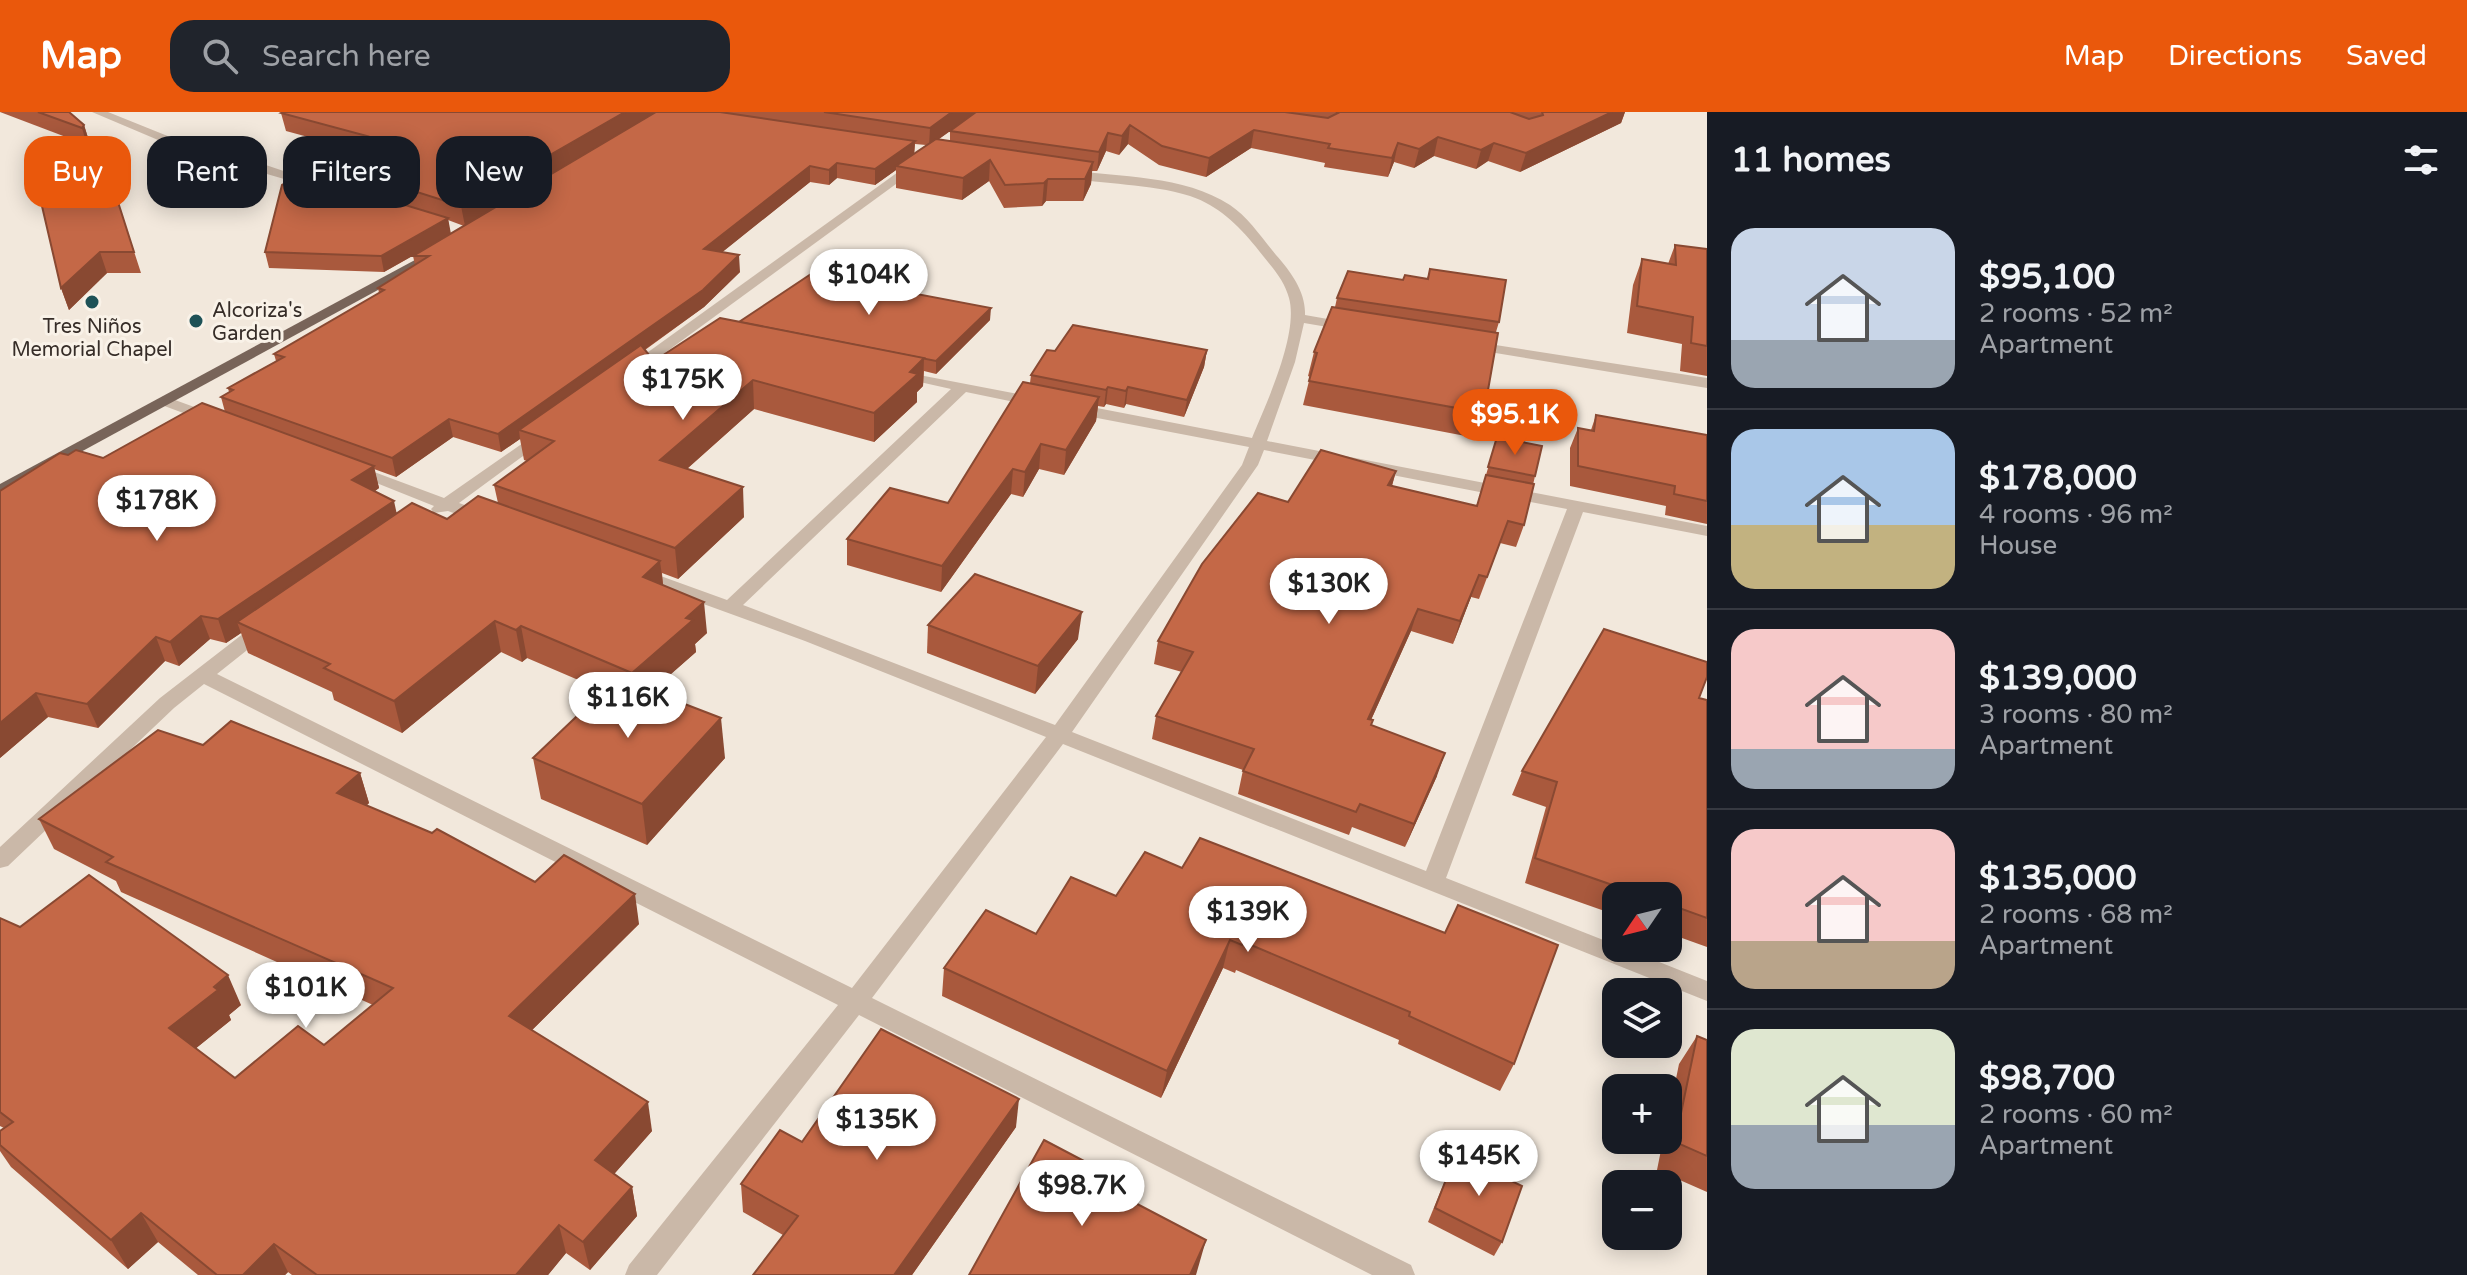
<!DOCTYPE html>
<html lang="en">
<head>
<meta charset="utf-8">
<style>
	body { margin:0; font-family:"Varela Round",sans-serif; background:#20242c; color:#f1f3f6; height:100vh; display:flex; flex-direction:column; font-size:30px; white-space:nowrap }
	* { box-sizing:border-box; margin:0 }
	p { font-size:26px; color:#9ea1a6 }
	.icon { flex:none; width:44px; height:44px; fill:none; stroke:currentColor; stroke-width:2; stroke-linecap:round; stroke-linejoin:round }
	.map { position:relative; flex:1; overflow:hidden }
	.sheet { display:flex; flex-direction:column; background:#171b24; width:760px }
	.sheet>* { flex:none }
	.banner { position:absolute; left:24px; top:24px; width:760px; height:72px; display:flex; gap:16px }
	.needle { width:52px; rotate:235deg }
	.fabs { position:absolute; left:1602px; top:770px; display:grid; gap:16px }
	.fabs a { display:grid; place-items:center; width:80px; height:80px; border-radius:16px; background:#171b24; box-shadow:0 4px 20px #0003; font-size:40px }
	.price { position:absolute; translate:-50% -68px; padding:0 18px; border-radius:28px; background:#fff; color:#222; font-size:26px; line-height:52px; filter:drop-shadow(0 2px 4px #0008) }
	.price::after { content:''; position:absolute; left:50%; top:48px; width:24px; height:18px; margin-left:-12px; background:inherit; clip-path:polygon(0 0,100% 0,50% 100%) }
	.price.current { background:#ea580c; color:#fff }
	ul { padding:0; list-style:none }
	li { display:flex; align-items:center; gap:24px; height:200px; padding:0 24px }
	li+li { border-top:2px solid #363941 }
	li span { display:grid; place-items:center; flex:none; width:224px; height:160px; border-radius:24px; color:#555 }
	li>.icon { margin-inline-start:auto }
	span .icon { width:96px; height:96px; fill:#fffc; stroke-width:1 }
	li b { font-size:34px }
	h2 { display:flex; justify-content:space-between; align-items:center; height:96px; padding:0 24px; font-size:34px }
	.pill { padding:0 28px; border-radius:24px; background:#171b24; box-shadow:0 4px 20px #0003; font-size:28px; line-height:72px }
	.pill.current { background:#ea580c; color:#fff }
	header { display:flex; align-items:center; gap:48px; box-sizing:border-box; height:112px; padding:0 40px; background:#ea580c; color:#fff }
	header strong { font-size:38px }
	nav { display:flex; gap:44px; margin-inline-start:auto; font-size:28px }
	.search { width:560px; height:72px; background:#20242c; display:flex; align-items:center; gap:20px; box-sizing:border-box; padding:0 28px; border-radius:24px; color:#9ea1a6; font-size:30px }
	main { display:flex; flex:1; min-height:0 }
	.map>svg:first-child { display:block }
</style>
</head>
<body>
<header>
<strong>Map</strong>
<div class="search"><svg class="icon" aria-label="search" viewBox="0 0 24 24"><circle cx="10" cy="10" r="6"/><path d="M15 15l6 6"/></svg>Search here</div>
<nav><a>Map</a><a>Directions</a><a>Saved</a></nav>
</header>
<main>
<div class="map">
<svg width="1707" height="1163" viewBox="0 0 1707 1163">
	<rect width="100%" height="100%" fill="#f2e8dc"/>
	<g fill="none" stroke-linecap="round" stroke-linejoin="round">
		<g fill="#cab8a8" fill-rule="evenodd">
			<path d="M92,0H108L185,31L242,45L328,74L322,78L177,36Z"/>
			<path d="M912,50L922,53L636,262H626V256Z"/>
			<path d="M1067,58C1119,65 1184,63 1230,93C1248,105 1262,126 1276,143C1291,160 1306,180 1305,203L1356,212L1358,215L1351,219L1304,211L1295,250L1267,329L1707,414V424L1583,400L1446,766L1616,833V836H1624L1707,869V889L1063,632L872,886L1411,1153L1415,1163H1372L859,903L657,1163H625L629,1153L838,893L204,572L174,596L8,754L0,756V735L160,586L257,511L264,509L273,515L271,519L217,562L852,876L1046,625L805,529L632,466L629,462L632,458H644L727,488L951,277L893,264V258L1044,287L1047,290L1039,295L966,280L743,493L1055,613L1242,353L1249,335L1071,301L1063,296L1071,291L1252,326C1266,292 1299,222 1289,186C1284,166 1268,151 1256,135C1237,112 1219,94 1190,84C1148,71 1105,73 1063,65V59ZM1264,338L1567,397L1426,759L1072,620L1258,353Z"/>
			<path d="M1470,229L1707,266V276L1465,236V230Z"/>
			<path d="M164,284L219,304L221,307L213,312L159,292L156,289Z"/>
			<path d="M543,317L551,322L549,325L459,391L490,402L493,406L490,410H478L448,399L434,401L431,397L434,394L344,358L346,354H358L444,386Z"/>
		</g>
		<path fill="#786459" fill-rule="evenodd" d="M439,135L444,136V142L0,384V372Z"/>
	</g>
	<g fill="#a9593d" fill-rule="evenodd">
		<path d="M0,0H69L84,13L89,29L87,33Z"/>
		<path d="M283,0H1625L1621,11L1520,60L1488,49L1476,57L1434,44L1414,56L1394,50L1388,65L1324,55L1325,51L1251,36L1206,65L1159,53L1128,32L1119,43L1106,39L1097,59H1092L1091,72L1083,89H1046L1042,94L1004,96L989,69L962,88L896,76V58L875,73L837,66L829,73L810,70L722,140L740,160L704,195L645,238L654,249L739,210L990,208L936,262L924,259L923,274L917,280V290L874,330L754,297L687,357L744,405L678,467L662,461L663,473L707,521L695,532L696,540L651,579L725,646L647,733L541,687L533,646L604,579L527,546L522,550L501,540L402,621L334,588L332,580L248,541L241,521L226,531L210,527L179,554L165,549L98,616L48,605L0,646L68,343L103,346L225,300L221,285L229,280L228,276L276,249L274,242L379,181L378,176L415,153L413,144L416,142L384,160L269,156L265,140L323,68L319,49L345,35L286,19L281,1ZM950,19V29L939,27ZM915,32L926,33L914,42ZM448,108L464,114L450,122ZM453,325L501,340L520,327L524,348L527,349L494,373L498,391L447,407L397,401L375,379L379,376L374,357L396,365Z"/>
		<path d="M95,41L111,91L118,90L141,161H107L69,198L61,176Z"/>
		<path d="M1675,133L1707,137V264L1680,259L1682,232L1627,221L1633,173L1642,147L1668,152Z"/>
		<path d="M1430,157L1499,210L1496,220L1484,301L1476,326L1303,293L1310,265L1308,264L1314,240L1335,195L1337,186L1403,168L1427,167Z"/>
		<path d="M1207,238L1204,255L1184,305L1126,292L1124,296L1106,292L1104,295L1098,294L1096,309L1064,363L1039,357L1023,385L1011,382L941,480L847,453V427L948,391L1030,271L1031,263L1055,239Z"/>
		<path d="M1596,303L1707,323V412L1665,403L1666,394L1570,374V336L1578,316L1591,318Z"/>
		<path d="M1497,325L1535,364L1524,413L1516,435L1500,431L1479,487L1471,485L1453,532L1411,519L1371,608L1372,614L1437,664L1405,735L1352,715L1349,723L1238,682L1243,658L1152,627L1156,604L1182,560L1154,552L1158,529L1288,390L1396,359L1392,374L1477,394Z"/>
		<path d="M928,513L1078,527L1035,582L927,541Z"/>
		<path d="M1699,586L1707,588V835L1668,821V784H1616V803L1525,771L1546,695L1512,683L1522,659Z"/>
		<path d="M203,633L360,661L369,691L366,694L535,770L639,812L532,918L652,1019L614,1062L632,1075L637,1104L590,1158L566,1141L548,1163H292L288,1160L285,1163H198L158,1130L128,1157L11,1055L0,1039V1019L4,1016L0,1014V806L20,815L241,893L229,903L231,908L196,936L235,966L324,933L373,893L121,780L116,769L54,737L39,707Z"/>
		<path d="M1145,740L1514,952L1500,979L1398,932L1399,928L1236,858L1235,861L1223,856L1161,986L942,884L944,856L1036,822L1116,784Z"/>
		<path d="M1697,924L1707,928V1080L1657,1058L1663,1028H1668V1006L1679,952Z"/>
		<path d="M1016,1015L912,1163H753L783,1123L743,1100L741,1072L802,1030Z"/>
		<path d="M1456,1042L1502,1130L1494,1144L1428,1110Z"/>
	</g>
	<g fill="#894932">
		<path d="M625,0H657L465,114L461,94Z"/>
		<path d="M952,0H977L929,34L930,16Z"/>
		<path d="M1612,0H1625L1621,11L1520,60L1526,41Z"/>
		<path d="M84,13L89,29L87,33L82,16Z"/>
		<path d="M1130,13L1128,32L1119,43L1122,24Z"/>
		<path d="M1254,18L1251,36L1206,65L1209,46Z"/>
		<path d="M1108,21L1106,39L1097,59L1099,40Z"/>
		<path d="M1438,25L1434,44L1414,56L1419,37Z"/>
		<path d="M915,29L914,45L896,54V58L875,73V57Z"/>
		<path d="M1398,31L1394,50L1388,65L1392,46Z"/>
		<path d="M1494,31L1488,49L1476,57L1481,38Z"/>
		<path d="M990,48L989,69L962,88L963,66Z"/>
		<path d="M1093,50L1091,72L1083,89L1085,67Z"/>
		<path d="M837,51V66L829,73V58Z"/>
		<path d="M810,54V70L705,154L704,137Z"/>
		<path d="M1048,67L1046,89L1042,94L1044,71Z"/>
		<path d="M448,106L451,122L384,160L381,144Z"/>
		<path d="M100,140L107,161L69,198L61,176Z"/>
		<path d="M739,143L740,160L704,195L528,321L519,318L520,327L501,340L498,322Z"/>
		<path d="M991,196L990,208L936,262V249Z"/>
		<path d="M1207,238L1204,255L1184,305L1187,288Z"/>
		<path d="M924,246L923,274L917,280V290L874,330V301L910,260Z"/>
		<path d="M753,268L754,297L663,378L660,348Z"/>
		<path d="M1108,275L1106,292L1104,295L1106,278Z"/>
		<path d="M1128,275L1126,292L1124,296L1126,279Z"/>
		<path d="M1099,285L1096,309L1064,363L1066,338Z"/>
		<path d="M449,307L453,325L396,365L392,346Z"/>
		<path d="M1041,332L1039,357L1023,385L1025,360Z"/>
		<path d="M374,354L379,376L358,391L352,368Z"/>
		<path d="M1013,357L1011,382L941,480L942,454Z"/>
		<path d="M1396,359L1390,380L1388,373Z"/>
		<path d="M743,375L744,405L678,467L675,436Z"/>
		<path d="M394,389L399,412L237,510L241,521L226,531L218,507Z"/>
		<path d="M660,449L664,480L643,465Z"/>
		<path d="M1479,463L1471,485L1453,532L1460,509Z"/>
		<path d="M704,490L707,521L695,532L696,540L636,593L632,561L686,506Z"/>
		<path d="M1418,497L1411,519L1361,630L1368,607Z"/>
		<path d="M1082,500L1078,527L1035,582L1038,554Z"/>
		<path d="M201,504L210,527L179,554L170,530Z"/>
		<path d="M495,509L501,540L402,621L394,589Z"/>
		<path d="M521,514L527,546L522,550L516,518Z"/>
		<path d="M156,525L165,549L98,616L87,592Z"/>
		<path d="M36,581L48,605L0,646V611Z"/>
		<path d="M721,606L725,646L647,733L642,692Z"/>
		<path d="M1445,641L1437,664L1405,735L1414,712Z"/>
		<path d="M360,661L369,691L346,711L337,681Z"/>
		<path d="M635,782L639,812L516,934L509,904Z"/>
		<path d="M1230,828L1223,856L1161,986L1167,959Z"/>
		<path d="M228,863L241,893L229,903L231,908L184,946L169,916Z"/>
		<path d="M1019,987L1016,1015L912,1163H894Z"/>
		<path d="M648,990L652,1019L601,1077L595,1048Z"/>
		<path d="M1103,1059L1096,1096L1097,1071Z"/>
		<path d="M632,1075L637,1104L590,1158L583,1130Z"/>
		<path d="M141,1101L158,1130L128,1157L111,1128Z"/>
		<path d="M559,1113L566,1141L548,1163H516Z"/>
		<path d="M1206,1128L1196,1163H1190Z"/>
		<path d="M274,1132L288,1160L285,1163H243Z"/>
	</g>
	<g fill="#c46847" stroke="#894932" stroke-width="2">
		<path d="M38,0H69L84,13L82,16Z"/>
		<path d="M283,0H625L461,94L319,49L367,24L281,1Z"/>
		<path d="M656,0H720L915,29L875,57L837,51L829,58L810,54L704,137L739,143L703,178L498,322L449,307L392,346L221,285L233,278L228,276L284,245L274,242L384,178L378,176L429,144H413Z"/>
		<path d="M824,0H952L930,16Z"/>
		<path d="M976,0H1285L1328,6L1338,1L1336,0H1510L1529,7L1543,3L1542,0H1612L1526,41L1494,31L1481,38L1438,25L1419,37L1398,31L1392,46L1328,36L1330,32L1254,18L1209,46L1162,34L1130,13L1122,24L1108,21L1099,40L950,19Z"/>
		<path d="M936,27L1093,50L1085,67H1048L1044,71L1005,73L990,48L963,66L896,54Z"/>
		<path d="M95,41L110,91L118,90L134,140H100L61,176L32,51Z"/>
		<path d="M303,62L448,106L381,144L265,140L282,73Z"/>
		<path d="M1675,133L1707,137V234L1691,231L1693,205L1637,194L1642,147L1676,153Z"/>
		<path d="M1430,157L1506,168L1499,210L1337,186L1348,159L1403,168L1405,163L1428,167Z"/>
		<path d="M811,162L991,196L936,249L739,210Z"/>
		<path d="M1332,195L1498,221L1484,301L1309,269L1317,241L1314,240Z"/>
		<path d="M720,206L924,246L910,260L918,262L874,301L753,268L660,348L743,375L675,436L494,373L554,329L519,318L641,233L654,249Z"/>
		<path d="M1073,213L1207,238L1187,288L1128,275L1126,279L1108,275L1106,278L1031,263L1047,238L1055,239Z"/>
		<path d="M1023,270L1099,285L1066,338L1041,332L1025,360L1013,357L942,454L847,427L890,376L948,391Z"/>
		<path d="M202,291L374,354L352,368L394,389L218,507L201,504L170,530L156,525L87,592L36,581L0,611V379L60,341L68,343L76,338L103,346Z"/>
		<path d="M1596,303L1707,323V389L1674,382L1675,374L1578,354V316L1594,319Z"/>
		<path d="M1497,325L1542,334L1535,364L1488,355Z"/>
		<path d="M1321,338L1396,359L1388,373L1477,394L1486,363L1534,372L1524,413L1508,409L1487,465L1479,463L1460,509L1418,497L1368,607L1373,608L1371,613L1445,641L1414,712L1360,692L1356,700L1243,659L1254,637L1156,604L1193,540L1158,529L1202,452L1258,381L1288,390Z"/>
		<path d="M478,384L660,449L643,465L704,490L686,506L693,508L632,561L521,514L516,518L495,509L394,589L324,556L330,552L237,510L412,391L447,407Z"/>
		<path d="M975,462L1082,500L1038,554L928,513Z"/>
		<path d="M1604,517L1707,550V565L1699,586L1707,588V806L1668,792V784H1644L1535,746L1557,670L1522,659Z"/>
		<path d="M617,566L721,606L642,692L533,646Z"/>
		<path d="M231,609L360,661L337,681L432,721L437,717L535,770L564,743L635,782L509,904L648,990L595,1048L632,1075L583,1130L559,1113L516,1163H317L274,1132L243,1163H217L141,1101L111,1128L0,1033V1019L13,1010L0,1000V806L20,815L89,763L228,863L214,875L218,878L169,916L235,966L298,914L324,933L393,876L106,750L113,745L39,707L158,618L203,633Z"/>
		<path d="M1200,726L1445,821L1458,793L1558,833L1514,952L1409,904L1410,900L1244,830L1242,833L1230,828L1167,959L944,856L986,798L1036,822L1071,765L1116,784L1145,740L1182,756Z"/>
		<path d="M881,917L1019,987L894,1163H753L798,1104L741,1072L780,1018L802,1030Z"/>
		<path d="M1697,924L1707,928V1044L1675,1030Z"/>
		<path d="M1044,1028L1103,1059L1097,1071L1206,1128L1190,1163H969Z"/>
		<path d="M1456,1042L1522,1074L1502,1130L1435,1096Z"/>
	</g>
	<g fill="#1e5257" stroke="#f9f2e8" stroke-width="3">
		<circle cx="92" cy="190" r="8"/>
		<circle cx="196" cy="209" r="8"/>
	</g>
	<g text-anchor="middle" stroke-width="6" stroke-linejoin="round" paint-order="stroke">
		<g font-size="20" fill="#362d28" stroke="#f9f2e8" text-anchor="start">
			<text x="212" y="205">Alcoriza's<tspan x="212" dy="23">Garden</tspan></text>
			<text x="92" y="221" text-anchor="middle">Tres Niños<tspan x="92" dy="23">Memorial Chapel</tspan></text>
		</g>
	</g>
</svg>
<div class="fabs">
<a><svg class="needle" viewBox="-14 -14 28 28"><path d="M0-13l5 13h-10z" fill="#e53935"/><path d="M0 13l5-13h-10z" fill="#9ea1a6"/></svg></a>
<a><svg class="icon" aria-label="layers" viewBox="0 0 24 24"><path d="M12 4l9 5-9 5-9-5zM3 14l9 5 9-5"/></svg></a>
<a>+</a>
<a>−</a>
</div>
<b class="price" style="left:869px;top:205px">$104K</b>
<b class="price" style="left:683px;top:310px">$175K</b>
<b class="price current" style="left:1515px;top:345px">$95.1K</b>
<b class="price" style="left:157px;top:431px">$178K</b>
<b class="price" style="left:1329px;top:514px">$130K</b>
<b class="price" style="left:628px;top:628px">$116K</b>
<b class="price" style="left:1248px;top:842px">$139K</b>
<b class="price" style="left:306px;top:918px">$101K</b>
<b class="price" style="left:877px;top:1050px">$135K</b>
<b class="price" style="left:1479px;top:1086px">$145K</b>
<b class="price" style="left:1082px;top:1116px">$98.7K</b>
<div class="banner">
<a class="pill current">Buy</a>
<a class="pill">Rent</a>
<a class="pill">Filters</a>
<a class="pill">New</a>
</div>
</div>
<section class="sheet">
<h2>11 homes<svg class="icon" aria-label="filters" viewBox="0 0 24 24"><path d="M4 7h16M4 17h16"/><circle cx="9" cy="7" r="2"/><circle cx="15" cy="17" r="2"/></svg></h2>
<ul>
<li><span style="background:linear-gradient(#c9d6e8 70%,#9aa5b1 0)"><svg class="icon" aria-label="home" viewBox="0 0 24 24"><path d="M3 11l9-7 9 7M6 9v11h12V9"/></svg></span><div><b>$95,100</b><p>2 rooms · 52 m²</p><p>Apartment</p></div></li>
<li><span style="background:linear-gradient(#a9c7e8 60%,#c2b280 0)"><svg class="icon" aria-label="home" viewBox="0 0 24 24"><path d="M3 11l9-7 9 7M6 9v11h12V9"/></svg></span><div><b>$178,000</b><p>4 rooms · 96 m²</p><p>House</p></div></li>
<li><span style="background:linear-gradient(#f6c9c9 75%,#9aa5b1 0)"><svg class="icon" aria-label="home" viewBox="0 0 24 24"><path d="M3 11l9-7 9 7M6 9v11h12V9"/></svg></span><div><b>$139,000</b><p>3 rooms · 80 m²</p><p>Apartment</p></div></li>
<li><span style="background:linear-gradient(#f6c9c9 70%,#b9a48a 0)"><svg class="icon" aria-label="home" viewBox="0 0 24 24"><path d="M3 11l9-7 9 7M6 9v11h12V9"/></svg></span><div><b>$135,000</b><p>2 rooms · 68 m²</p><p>Apartment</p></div></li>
<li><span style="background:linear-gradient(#dfe7d0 60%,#9aa5b1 0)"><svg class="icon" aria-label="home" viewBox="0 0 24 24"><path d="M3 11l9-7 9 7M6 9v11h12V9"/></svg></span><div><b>$98,700</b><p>2 rooms · 60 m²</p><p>Apartment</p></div></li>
</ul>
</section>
</main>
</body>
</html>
